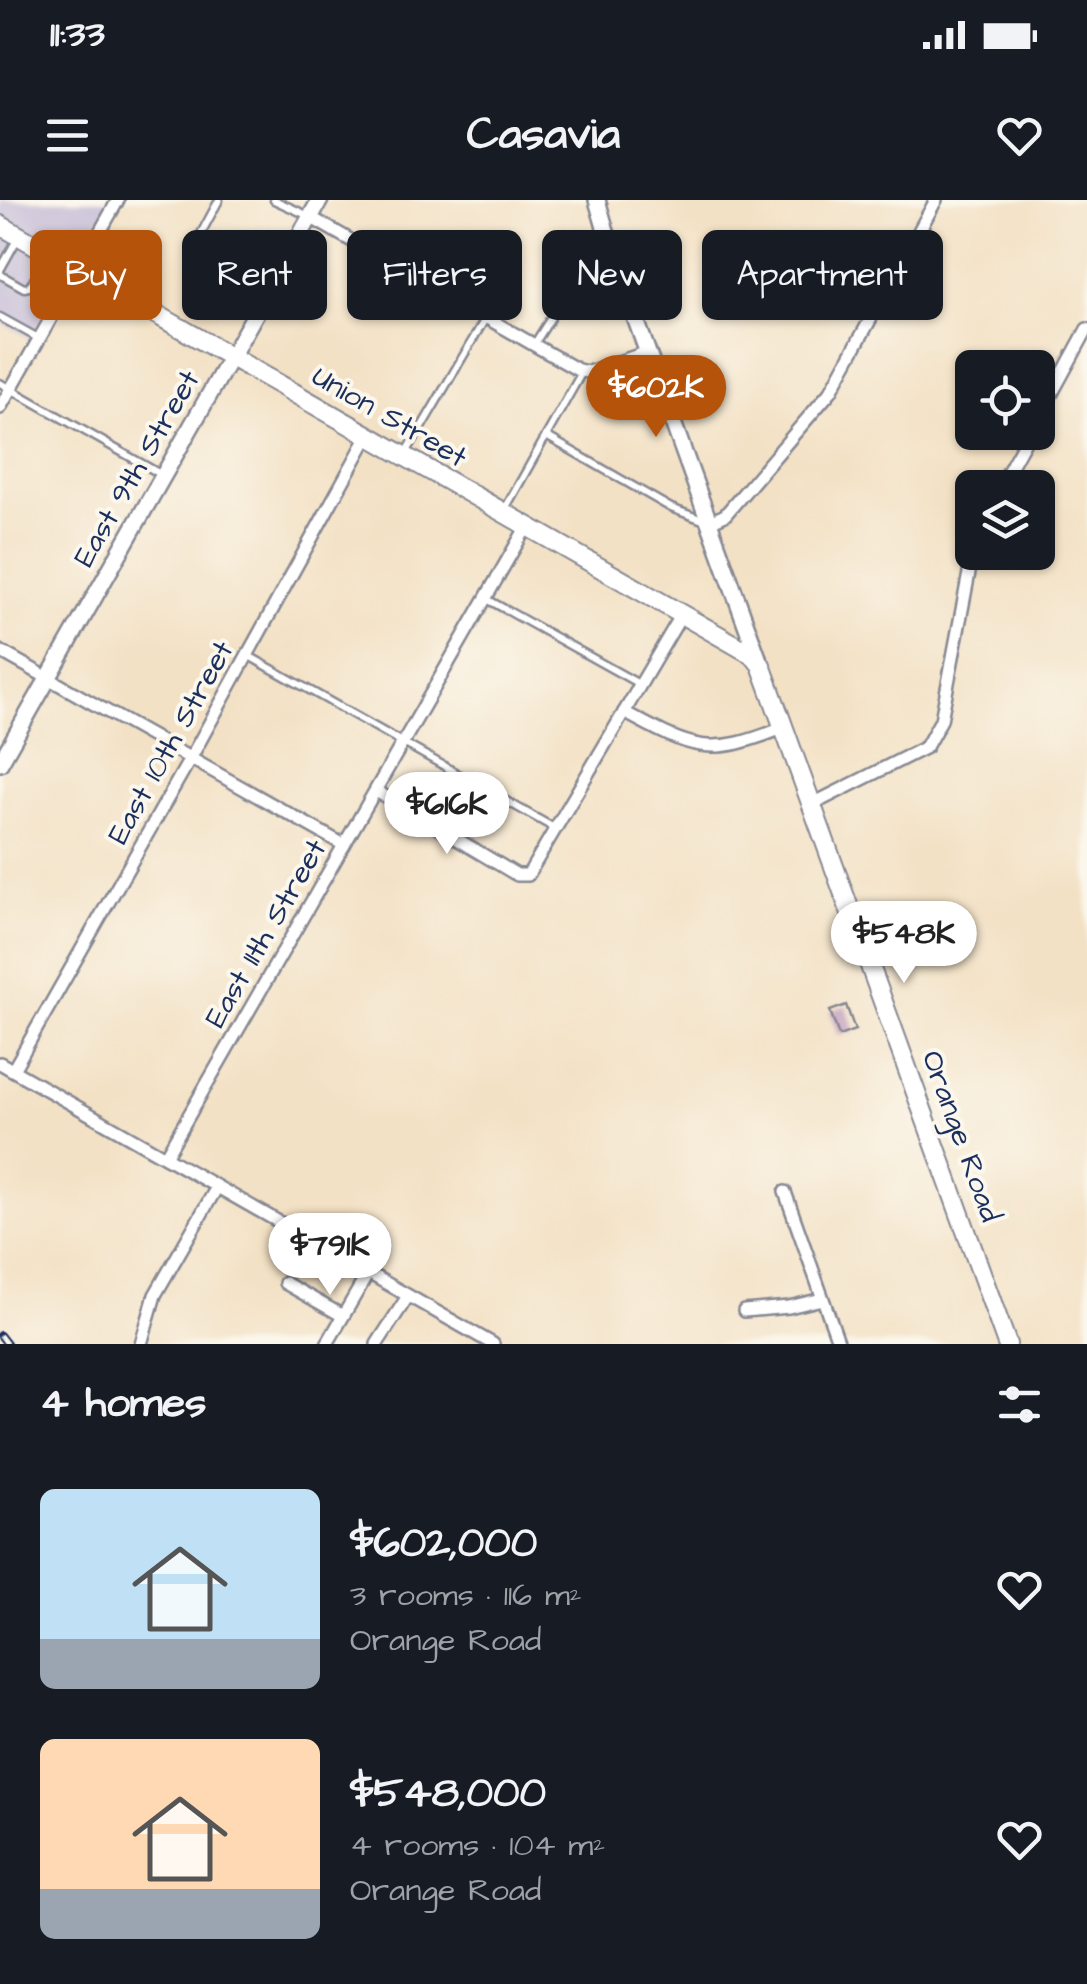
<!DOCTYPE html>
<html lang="en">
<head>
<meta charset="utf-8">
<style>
	body { margin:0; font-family:"Architects Daughter",sans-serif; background:#242831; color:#f1f3f6; height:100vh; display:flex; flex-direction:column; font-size:38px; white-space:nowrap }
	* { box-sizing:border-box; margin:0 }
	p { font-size:32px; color:#9ea1a6 }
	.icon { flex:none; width:55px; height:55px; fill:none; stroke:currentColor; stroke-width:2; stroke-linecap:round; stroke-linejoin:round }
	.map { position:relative; height:1144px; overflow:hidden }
	.sheet { display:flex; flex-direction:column; background:#171b24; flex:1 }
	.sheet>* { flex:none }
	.hud { position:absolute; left:30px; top:30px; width:1028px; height:90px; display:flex; gap:20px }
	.buttons { position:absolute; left:955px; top:150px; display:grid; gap:20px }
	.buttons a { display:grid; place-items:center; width:100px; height:100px; border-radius:15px; background:#171b24; box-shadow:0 2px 8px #0004; font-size:50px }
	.price { position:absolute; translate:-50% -85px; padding:0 22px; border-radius:35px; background:#fff; color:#222; font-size:32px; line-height:65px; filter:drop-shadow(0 2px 5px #0008) }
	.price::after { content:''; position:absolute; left:50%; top:60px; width:30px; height:22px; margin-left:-15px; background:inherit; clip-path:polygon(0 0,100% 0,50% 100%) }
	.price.on { background:#b45309; color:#fff }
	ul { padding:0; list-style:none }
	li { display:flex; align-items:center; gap:30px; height:250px; padding:0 40px }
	li span { display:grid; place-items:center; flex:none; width:280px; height:200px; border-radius:15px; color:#555 }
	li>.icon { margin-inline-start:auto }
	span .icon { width:120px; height:120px; fill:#fffc; stroke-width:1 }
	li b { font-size:42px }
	h2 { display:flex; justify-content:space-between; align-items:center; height:120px; padding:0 40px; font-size:42px }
	.chip { padding:0 35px; border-radius:15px; background:#171b24; box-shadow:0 2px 8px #0004; font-size:35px; line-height:90px }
	.chip.on { background:#b45309; color:#fff }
	.status { display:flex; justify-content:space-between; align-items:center; height:70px; padding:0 50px; background:#171b24; direction:ltr }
	.status svg { height:28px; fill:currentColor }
	header { display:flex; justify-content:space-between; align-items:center; height:130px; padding:0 40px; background:#171b24; font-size:45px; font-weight:700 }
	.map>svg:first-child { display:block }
</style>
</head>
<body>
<div class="status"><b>11:33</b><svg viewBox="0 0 49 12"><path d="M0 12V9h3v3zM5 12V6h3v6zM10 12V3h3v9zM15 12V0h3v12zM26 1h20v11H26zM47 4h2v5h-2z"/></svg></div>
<header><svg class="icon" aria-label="menu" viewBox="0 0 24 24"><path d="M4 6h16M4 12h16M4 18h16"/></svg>Casavia<svg class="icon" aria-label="heart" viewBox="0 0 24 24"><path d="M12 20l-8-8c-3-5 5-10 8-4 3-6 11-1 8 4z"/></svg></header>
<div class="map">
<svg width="1087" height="1144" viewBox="0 0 1087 1144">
	<rect width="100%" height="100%" fill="#fbf7ec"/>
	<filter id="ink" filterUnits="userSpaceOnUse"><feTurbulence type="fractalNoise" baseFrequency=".01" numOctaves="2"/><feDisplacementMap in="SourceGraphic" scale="20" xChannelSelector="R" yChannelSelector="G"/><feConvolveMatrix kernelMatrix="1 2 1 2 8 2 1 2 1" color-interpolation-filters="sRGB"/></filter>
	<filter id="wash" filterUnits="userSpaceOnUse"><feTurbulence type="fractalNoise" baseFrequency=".0048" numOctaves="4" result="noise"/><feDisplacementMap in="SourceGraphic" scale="40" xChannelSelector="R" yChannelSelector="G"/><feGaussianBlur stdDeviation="2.25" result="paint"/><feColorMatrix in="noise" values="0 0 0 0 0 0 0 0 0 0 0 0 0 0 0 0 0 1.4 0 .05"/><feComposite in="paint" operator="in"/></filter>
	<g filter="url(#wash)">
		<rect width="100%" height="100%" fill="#f3e1c5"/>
		<path fill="#c8bfd8" d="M0,0H111L30,138L0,121Z"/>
		<g id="blocks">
			<path fill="#bf99b9" d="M846,805L855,830L839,836L830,811Z"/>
		</g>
	</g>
	<g filter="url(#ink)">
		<use href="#blocks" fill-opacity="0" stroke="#878892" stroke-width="2.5"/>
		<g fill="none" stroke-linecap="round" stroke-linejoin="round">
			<g stroke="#878892" stroke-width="11">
				<g id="service">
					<path d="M274,0L309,16"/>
					<path d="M198,39L219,0"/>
					<path d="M0,70L19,36"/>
					<path d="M0,72L1,75L24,88L29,87L50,55"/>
					<path d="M0,117L38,138"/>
					<path d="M533,146L576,78L614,62"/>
					<path d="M0,183L162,275"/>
					<path d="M546,236L671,308L708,322"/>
					<path d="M405,255L485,119"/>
					<path d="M505,309L582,172"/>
					<path d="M485,398L639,484"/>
					<path d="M249,456L556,629"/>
				</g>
			</g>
			<g stroke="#878892" stroke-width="16">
				<g id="minor">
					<path d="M310,17L578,170L588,172L648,152"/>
					<path d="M0,208L118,0"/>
					<path d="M1038,219L1087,129"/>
					<path d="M999,288L1030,232"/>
					<path d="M710,322L725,315L831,191L936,0"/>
					<path d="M0,451L344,645"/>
					<path d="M624,512C694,550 709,558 785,527"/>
					<path d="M376,591L517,675H528L682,414"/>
					<path d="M813,604L926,547L941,520L973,352"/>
					<path d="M0,863L493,1144"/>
					<path d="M13,870L190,559L368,236"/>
					<path d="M165,957L527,326"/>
					<path d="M785,992L839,1144"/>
					<path d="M285,1083L343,1116"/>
					<path d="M744,1111L789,1107L822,1099"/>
					<path d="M141,1144L155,1095L217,987"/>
					<path d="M327,1144L368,1073"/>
					<path d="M377,1144L408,1096"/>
				</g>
			</g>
			<g stroke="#878892" stroke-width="20">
				<g id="tertiary">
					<path d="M597,0L615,62L760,463"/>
					<path d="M0,563L320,0"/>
				</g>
			</g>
			<g stroke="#878892" stroke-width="22">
				<path id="secondary" d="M0,25L753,455L761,465L1007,1144"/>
			</g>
			<use href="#service" stroke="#fff" stroke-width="6"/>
			<use href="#minor" stroke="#fff" stroke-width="11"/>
			<use href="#tertiary" stroke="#fff" stroke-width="15"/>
			<use href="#secondary" stroke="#fff" stroke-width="18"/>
			<g stroke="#1b2f5e" stroke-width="8">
				<path id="rail" d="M0,1135L7,1144"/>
			</g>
			<use href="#rail" stroke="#fbf7ec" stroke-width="4" stroke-dasharray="11" stroke-linecap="butt"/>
		</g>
	</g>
	<g text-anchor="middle" stroke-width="8" stroke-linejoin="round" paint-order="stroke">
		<g font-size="30" fill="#1b2f5e" stroke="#fbf7ec">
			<text transform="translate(390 216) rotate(30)" y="10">Union Street</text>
			<text transform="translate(136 268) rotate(-60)" y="10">East 9th Street</text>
			<text transform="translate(170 542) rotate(-61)" y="10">East 10th Street</text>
			<text transform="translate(265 733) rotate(-60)" y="10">East 11th Street</text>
			<text transform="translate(962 936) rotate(70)" y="10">Orange Road</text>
		</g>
	</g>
</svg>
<div class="buttons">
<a><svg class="icon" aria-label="locate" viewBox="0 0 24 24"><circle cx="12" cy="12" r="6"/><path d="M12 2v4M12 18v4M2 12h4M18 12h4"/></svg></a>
<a><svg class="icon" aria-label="layers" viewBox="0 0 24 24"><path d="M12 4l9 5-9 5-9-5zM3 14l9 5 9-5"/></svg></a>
</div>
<b class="price on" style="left:656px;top:240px">$602K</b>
<b class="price" style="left:447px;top:657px">$616K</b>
<b class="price" style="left:904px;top:786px">$548K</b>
<b class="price" style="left:330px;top:1098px">$791K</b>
<div class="hud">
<a class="chip on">Buy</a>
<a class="chip">Rent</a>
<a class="chip">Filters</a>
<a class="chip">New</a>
<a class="chip">Apartment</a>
</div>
</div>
<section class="sheet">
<h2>4 homes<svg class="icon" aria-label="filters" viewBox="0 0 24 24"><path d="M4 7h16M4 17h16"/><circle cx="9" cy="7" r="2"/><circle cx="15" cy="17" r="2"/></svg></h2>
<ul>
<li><span style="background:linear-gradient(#bfe0f5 75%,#9aa5b1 0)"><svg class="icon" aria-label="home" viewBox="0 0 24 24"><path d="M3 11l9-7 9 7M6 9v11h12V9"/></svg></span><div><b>$602,000</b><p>3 rooms · 116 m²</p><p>Orange Road</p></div><svg class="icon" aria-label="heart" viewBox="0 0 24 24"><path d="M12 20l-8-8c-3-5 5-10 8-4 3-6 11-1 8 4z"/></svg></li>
<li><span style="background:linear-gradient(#ffd9b3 75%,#9aa5b1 0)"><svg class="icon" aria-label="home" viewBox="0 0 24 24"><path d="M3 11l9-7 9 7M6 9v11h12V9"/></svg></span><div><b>$548,000</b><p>4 rooms · 104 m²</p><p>Orange Road</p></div><svg class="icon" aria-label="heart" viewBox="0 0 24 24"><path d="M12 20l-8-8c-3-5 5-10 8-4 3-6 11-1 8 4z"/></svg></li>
</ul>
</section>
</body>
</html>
